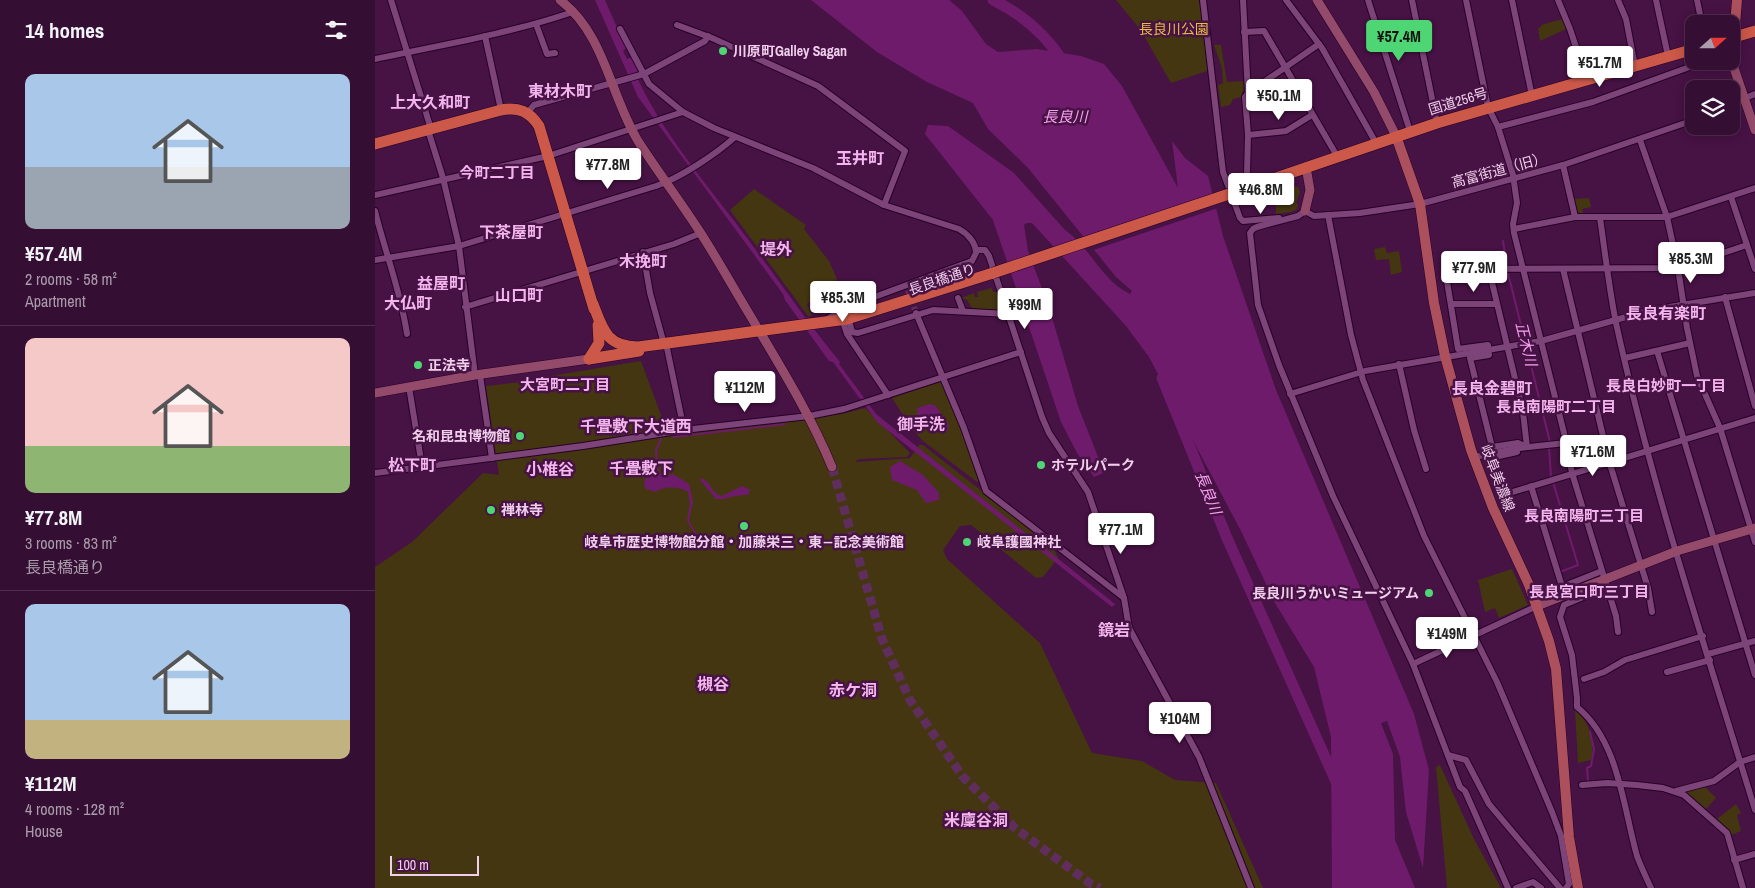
<!DOCTYPE html>
<html lang="en">
<head>
<meta charset="utf-8">
<style>
	body { margin:0; font-family:"Archivo Narrow","Noto Sans JP",sans-serif; background:#3d173b; color:#f1f3f6; height:100vh; display:flex; flex-direction:column; font-size:19px; white-space:nowrap }
	* { box-sizing:border-box; margin:0 }
	p { font-size:16px; color:#aa9cac }
	.icon { flex:none; width:28px; height:28px; fill:none; stroke:currentColor; stroke-width:2; stroke-linecap:round; stroke-linejoin:round }
	.map { position:relative; flex:1; overflow:hidden }
	.side { display:flex; flex-direction:column; background:#350e33; width:375px }
	.side>* { flex:none }
	.needle { width:32px; rotate:69deg }
	.fabs { position:absolute; left:1310px; top:15px; display:grid; gap:10px }
	.fabs a { display:grid; place-items:center; width:55px; height:55px; border-radius:10px; background:#350e33; box-shadow:0 2px 12px #0003,0 0 0 1px #4f2e4e; font-size:25px }
	.scale { position:absolute; left:15px; bottom:12px; width:89px; box-sizing:border-box; padding-left:5px; border:2px solid #f0cfec; border-top:0; font-size:14px; line-height:18px; white-space:nowrap; color:#f0cfec; -webkit-text-stroke:4px #471244; paint-order:stroke }
	.price { position:absolute; translate:-50% -42px; padding:0 11px; border-radius:5px; background:#fff; color:#222; font-size:16px; line-height:32px; filter:drop-shadow(0 1px 2px #0008) }
	.price::after { content:''; position:absolute; left:50%; top:30px; width:15px; height:11px; margin-left:-8px; background:inherit; clip-path:polygon(0 0,100% 0,50% 100%) }
	.price.on { background:#4ed675; color:#111 }
	ul { padding:0; list-style:none }
	li { display:grid; align-content:center; gap:10px; height:265px; padding:0 25px }
	li+li { border-top:1px solid #4f2e4e }
	li span { display:grid; place-items:center; height:155px; border-radius:10px; color:#555 }
	li>.icon { margin-inline-start:auto }
	span .icon { width:90px; height:90px; fill:#fffc; stroke-width:1 }
	li b { font-size:21px }
	h2 { display:flex; justify-content:space-between; align-items:center; height:60px; padding:0 25px; font-size:21px }
	main { display:flex; flex:1; min-height:0 }
	.map>svg:first-child { display:block }
</style>
</head>
<body>
<main>
<section class="side">
<h2>14 homes<svg class="icon" aria-label="filters" viewBox="0 0 24 24"><path d="M4 7h16M4 17h16"/><circle cx="9" cy="7" r="2"/><circle cx="15" cy="17" r="2"/></svg></h2>
<ul>
<li><span style="background:linear-gradient(#a9c7e8 60%,#9aa5b1 0)"><svg class="icon" aria-label="home" viewBox="0 0 24 24"><path d="M3 11l9-7 9 7M6 9v11h12V9"/></svg></span><div><b>¥57.4M</b><p>2 rooms · 58 m²</p><p>Apartment</p></div></li>
<li><span style="background:linear-gradient(#f6c9c9 70%,#8fb573 0)"><svg class="icon" aria-label="home" viewBox="0 0 24 24"><path d="M3 11l9-7 9 7M6 9v11h12V9"/></svg></span><div><b>¥77.8M</b><p>3 rooms · 83 m²</p><p>長良橋通り</p></div></li>
<li><span style="background:linear-gradient(#a9c7e8 75%,#c2b280 0)"><svg class="icon" aria-label="home" viewBox="0 0 24 24"><path d="M3 11l9-7 9 7M6 9v11h12V9"/></svg></span><div><b>¥112M</b><p>4 rooms · 128 m²</p><p>House</p></div></li>
</ul>
</section>
<div class="map">
<svg width="1380" height="888" viewBox="0 0 1380 888">
	<rect width="100%" height="100%" fill="#471244"/>
	<g fill="#443611">
		<path d="M741,0H824L835,70L796,83L765,29Z"/>
		<path d="M1187,19L1191,29L1165,41L1163,28L1166,27V25Z"/>
		<path d="M839,45H846L852,82L870,81L871,91L867,92V97L858,99L855,105L846,107L843,85L848,83L847,68Z"/>
		<path d="M917,186L923,187L925,192L921,203L923,204L922,209L916,212L901,214V203L896,194Z"/>
		<path d="M379,189L431,225L429,229L454,261L462,279L432,304L437,316H433L355,210Z"/>
		<path d="M1214,198L1216,207L1207,209L1209,214L1202,212L1198,199Z"/>
		<path d="M1010,247L1012,253L1024,251L1027,272L1016,275L1014,259L1001,260L999,249Z"/>
		<path d="M568,275L574,278L537,291L539,286Z"/>
		<path d="M617,288L618,292L623,291L628,309L626,311L598,309L592,300L586,298L599,293L600,297H603L602,292Z"/>
		<path d="M266,361L293,434L467,414L490,408L535,453L532,457L484,459L480,462L535,458L544,445H548L677,546L683,558L668,577L661,578L596,525L585,526L568,550L572,559L665,643L717,753L767,761L800,780L841,783L888,888H0V567L37,542L108,473L124,475L111,386L162,380L163,378Z"/>
		<path d="M563,381L567,383L606,479L602,482L548,441L537,429L517,398Z"/>
		<path d="M1137,569L1153,605L1124,618L1120,608L1110,612L1103,580Z"/>
		<path d="M1200,710C1214,720 1221,743 1216,760L1203,763Z"/>
		<path d="M1065,765L1099,839L1126,888H1072L1061,767Z"/>
		<path d="M1330,787L1341,798L1331,809L1311,792Z"/>
		<path d="M1361,804L1366,813L1362,815L1366,831L1356,835L1342,819Z"/>
	</g>
	<g fill="#6f1b6c">
		<path d="M220,0H230L251,48L248,51L252,59L257,57L263,71L260,73C284,127 324,175 360,222C395,268 428,317 465,362L464,364L501,414L740,604L737,607L502,422L458,362L454,361L410,300L408,294L263,97Z"/>
		<path d="M436,0H574L587,11L611,44L623,52L662,49L706,56L729,64L747,86L803,188L797,141L810,158L833,176L848,236L901,390L1039,714L1054,770L1048,868L1031,812L1025,757L1012,721L1006,723L1018,754L1020,840L1040,888H957L956,737L939,667L900,603L867,533L774,357L751,326L657,223H652L649,225L653,251L674,307L703,406L727,467L728,473L719,477L702,453L686,422L618,220L550,134L553,125L573,126L639,173L690,230C716,248 726,280 755,294L757,291L741,277L653,168L613,129L598,103L552,82L502,52Z"/>
		<path d="M555,404L561,406L574,425L572,432L563,433L555,422L548,424L543,419L542,408Z"/>
		<path d="M525,461L548,475L564,493V500L551,503L542,490L517,480L515,467Z"/>
		<path d="M284,473L291,476L298,474L314,484L318,501L314,521L323,536H321L312,521L315,503L313,492C305,486 286,486 281,492L271,489L269,484L270,479Z"/>
		<path d="M326,478C338,483 335,493 347,496L367,486L374,489L375,492L372,495C361,494 351,500 341,499L325,480Z"/>
	</g>
	<path fill="#471244" d="M840,193L843,208L718,250L707,237Z"/>
	<g fill="none" stroke-linecap="round" stroke-linejoin="round">
		<g stroke="#6f1b6c" stroke-width="2">
			<path d="M1128,241L1133,273L1175,442"/>
			<path d="M299,437L410,424"/>
			<path d="M1174,447L1176,477"/>
			<path d="M283,473L281,450L286,439"/>
			<path d="M1178,482L1203,565L1185,572"/>
			<path d="M1213,781L1212,768L1216,766L1219,749L1215,732"/>
		</g>
		<g stroke="#6f1b6c" stroke-width="11">
			<path d="M618,0C649,15 672,35 690,65"/>
			<path d="M787,378L852,538L963,786"/>
		</g>
		<path stroke="#602e5d" stroke-width="6" stroke-dasharray="6 3" stroke-linecap="butt" d="M533,290L541,313"/>
		<path stroke="#602e5d" stroke-width="9" stroke-dasharray="9 4.5" stroke-linecap="butt" d="M457,467L507,639L535,700L588,777L640,828L716,884L725,888"/>
		<g stroke="#270126" stroke-width="8">
			<g id="street">
				<path d="M16,0L56,129"/>
				<path d="M828,0L848,172L865,218L868,221L904,218"/>
				<path d="M868,0L873,93L870,97L873,135L872,174"/>
				<path d="M911,0L947,48L1001,143"/>
				<path d="M993,0L1035,131"/>
				<path d="M1037,0L1062,123"/>
				<path d="M1091,0L1113,107L1123,127L1138,175L1142,203L1138,224L1139,233L1189,433L1197,473L1241,616L1243,632"/>
				<path d="M1137,0L1157,96"/>
				<path d="M1183,0L1195,29L1212,80"/>
				<path d="M1243,0L1251,19L1260,66"/>
				<path d="M1281,0L1293,56"/>
				<path d="M1322,0L1327,24"/>
				<path d="M161,24L172,54L180,53"/>
				<path d="M302,25L337,38L443,86L530,151L509,205"/>
				<path d="M245,29L274,84L308,112L339,128L438,168L509,205L584,229C593,234 601,243 601,253L597,261L483,303L454,318"/>
				<path d="M869,32L889,31L962,156"/>
				<path d="M110,36L126,110"/>
				<path d="M0,59C66,45 133,34 198,12"/>
				<path d="M873,93L944,44"/>
				<path d="M1356,104L1380,94"/>
				<path d="M153,112L159,105L269,74L330,41L333,36"/>
				<path d="M1123,127L1218,102L1331,61"/>
				<path d="M53,130L68,178L84,246L100,375"/>
				<path d="M873,135L911,131L937,115"/>
				<path d="M1265,140L1292,217L1303,268L1312,328L1322,376L1345,428L1380,542"/>
				<path d="M1188,165L1200,217"/>
				<path d="M0,195L173,156L308,112"/>
				<path d="M1356,197L1380,269"/>
				<path d="M0,211C10,252 26,292 32,334"/>
				<path d="M953,215L976,335L988,380L1049,536L1122,682L1177,812L1186,836L1194,884L1191,888"/>
				<path d="M1225,218C1230,252 1234,288 1241,323C1277,488 1331,649 1380,810"/>
				<path d="M1139,229L1200,217H1292L1380,188"/>
				<path d="M602,250H610L614,256L667,417L674,433L713,492L749,598L754,628L824,757L876,888"/>
				<path d="M268,252L275,293L289,344"/>
				<path d="M0,260L84,246L281,186C305,178 341,154 360,137"/>
				<path d="M1188,269L1234,461L1273,588L1277,612"/>
				<path d="M574,270L576,277"/>
				<path d="M1114,270L1148,412L1152,447"/>
				<path d="M1350,297L1380,406"/>
				<path d="M583,298L588,311"/>
				<path d="M1076,304H1122"/>
				<path d="M90,307L299,244L326,233"/>
				<path d="M541,313L589,428L611,491L749,598"/>
				<path d="M475,324L477,332L483,333L558,310L633,314"/>
				<path d="M469,325L472,334L513,395"/>
				<path d="M292,348L309,430"/>
				<path d="M1282,351L1380,675"/>
				<path d="M1250,358L1315,343"/>
				<path d="M1024,364L1039,430L1051,469"/>
				<path d="M105,375L117,458"/>
				<path d="M34,387L47,466"/>
				<path d="M915,394L990,371L1166,341L1276,310L1380,293"/>
				<path d="M1152,447L1143,443L1117,447L1095,358L1114,355L1113,345L1083,349L1070,269L1303,268L1372,245"/>
				<path d="M1124,456L1142,452"/>
				<path d="M1099,457L1145,448L1191,443"/>
				<path d="M0,473L208,446L309,430L434,416L469,409L646,352"/>
				<path d="M1156,486L1186,583L1189,586L1227,571"/>
				<path d="M1128,495L1380,418"/>
				<path d="M1232,587L1189,605L1185,617L1197,655L1202,698V707C1244,741 1248,807 1262,856C1266,867 1271,877 1276,888"/>
				<path d="M1333,654L1380,641"/>
				<path d="M1038,664L1162,606"/>
				<path d="M1292,672L1335,660"/>
				<path d="M1209,679L1229,672L1250,660L1328,636"/>
				<path d="M1073,755L1091,760L1114,804L1185,888"/>
				<path d="M1207,785L1232,783L1262,785L1288,788L1309,795L1352,833L1368,888"/>
				<path d="M1301,791L1339,781L1365,762L1380,757"/>
				<path d="M1359,860L1380,854"/>
				<path d="M1133,888L1090,791L1085,787L1038,664L958,496L904,365L883,305L875,233L878,229L882,227L923,216L930,211L939,216L985,213L1045,204L1188,165L1319,120"/>
				<path d="M1141,888L1158,882L1166,888"/>
			</g>
		</g>
		<g stroke="#270126" stroke-width="10">
			<g id="secondary">
				<path d="M185,0C230,34 235,95 263,141C283,172 305,201 325,232C343,260 359,289 376,317C405,366 435,414 457,467"/>
				<path d="M942,0L999,92L1021,136"/>
				<path d="M1359,37L1358,65L1380,130"/>
				<path d="M930,211L935,190L931,167"/>
				<path d="M0,393L100,375L214,359"/>
				<path d="M1162,606L1302,551L1380,528"/>
			</g>
		</g>
		<g stroke="#270126" stroke-width="11">
			<g id="primary">
				<path d="M1359,37L1362,0"/>
				<path d="M1021,136L1045,204L1059,303L1070,356L1096,450L1118,508L1154,585L1174,641L1181,669L1194,837L1203,888"/>
			</g>
		</g>
		<g stroke="#270126" stroke-width="12">
			<g id="highway">
				<path d="M1356,38L1380,31"/>
				<path d="M0,144L126,110C144,107 154,111 164,126L219,309"/>
				<path d="M860,192L1062,123L1319,49"/>
				<path d="M218,304C228,330 231,346 263,347L472,319L618,273"/>
				<path d="M214,359L224,343L223,325"/>
				<path d="M214,359L264,351"/>
			</g>
		</g>
		<use href="#street" stroke="#7c4478" stroke-width="6"/>
		<use href="#secondary" stroke="#944a6a" stroke-width="9"/>
		<use href="#primary" stroke="#ab505c" stroke-width="10"/>
		<use href="#highway" stroke="#cb5849" stroke-width="11"/>
		<g stroke="#270126" stroke-width="12" stroke-linecap="butt">
			<path id="highway-bridge" d="M618,273L860,192"/>
		</g>
		<use href="#highway-bridge" stroke="#cb5849" stroke-width="11"/>
	</g>
	<g fill="#4ed675" stroke="#471244" stroke-width="2">
		<circle cx="348" cy="51" r="5"/>
		<circle cx="43" cy="365" r="5"/>
		<circle cx="145" cy="436" r="5"/>
		<circle cx="666" cy="465" r="5"/>
		<circle cx="116" cy="510" r="5"/>
		<circle cx="369" cy="526" r="5"/>
		<circle cx="592" cy="542" r="5"/>
		<circle cx="1054" cy="593" r="5"/>
	</g>
	<g text-anchor="middle" stroke-width="5" stroke-linejoin="round" paint-order="stroke">
		<g font-size="14" fill="#e8be42" stroke="#471244">
			<text x="799" y="34">長良川公園</text>
		</g>
		<g font-size="14" font-weight="bold" fill="#f0cfec" stroke="#471244" text-anchor="start">
			<text x="358" y="56">川原町Galley Sagan</text>
			<text x="53" y="370">正法寺</text>
			<text x="135" y="441" text-anchor="end">名和昆虫博物館</text>
			<text x="676" y="470">ホテルパーク</text>
			<text x="126" y="515">禅林寺</text>
			<text x="369" y="547" text-anchor="middle">岐阜市歴史博物館分館・加藤栄三・東―記念美術館</text>
			<text x="602" y="547">岐阜護國神社</text>
			<text x="1044" y="598" text-anchor="end">長良川うかいミュージアム</text>
		</g>
		<g font-size="14" fill="#f0cfec" stroke="#471244">
			<text transform="translate(1083 101) rotate(-17)" y="5">国道256号</text>
			<text transform="translate(1124 170) rotate(-15)" y="5">高富街道（旧）</text>
			<text transform="translate(567 279) rotate(-19)" y="5">長良橋通り</text>
			<text transform="translate(1123 478) rotate(69)" y="5">岐阜美濃線</text>
		</g>
		<g font-size="15" font-style="italic" fill="#f8a0f1" stroke="#471244">
			<text x="690" y="122">長良川</text>
			<text transform="translate(1151 344) rotate(76)" y="5">正木川</text>
			<text transform="translate(833 493) rotate(68)" y="5">長良川</text>
		</g>
		<g font-size="15" font-weight="bold" fill="#f4b4ee" stroke="#471244">
			<text x="122" y="178">今町二丁目</text>
			<text x="190" y="390">大宮町二丁目</text>
			<text x="1291" y="391">長良白妙町一丁目</text>
			<text x="1181" y="412">長良南陽町二丁目</text>
			<text x="1209" y="521">長良南陽町三丁目</text>
			<text x="1214" y="597">長良宮口町三丁目</text>
		</g>
		<g font-size="16" font-weight="bold" fill="#f4b4ee" stroke="#471244">
			<text x="185" y="97">東材木町</text>
			<text x="55" y="108">上大久和町</text>
			<text x="485" y="164">玉井町</text>
			<text x="136" y="238">下茶屋町</text>
			<text x="401" y="255">堤外</text>
			<text x="268" y="267">木挽町</text>
			<text x="66" y="289">益屋町</text>
			<text x="144" y="301">山口町</text>
			<text x="33" y="309">大仏町</text>
			<text x="1291" y="319">長良有楽町</text>
			<text x="1117" y="394">長良金碧町</text>
			<text x="546" y="430">御手洗</text>
			<text x="261" y="432">千畳敷下大道西</text>
			<text x="37" y="471">松下町</text>
			<text x="266" y="474">千畳敷下</text>
			<text x="175" y="475">小椎谷</text>
			<text x="739" y="636">鏡岩</text>
			<text x="338" y="690">槻谷</text>
			<text x="478" y="696">赤ケ洞</text>
			<text x="601" y="826">米廩谷洞</text>
		</g>
	</g>
</svg>
<div class="fabs">
<a><svg class="needle" viewBox="-14 -14 28 28"><path d="M0-13l5 13h-10z" fill="#e53935"/><path d="M0 13l5-13h-10z" fill="#aa9cac"/></svg></a>
<a><svg class="icon" aria-label="layers" viewBox="0 0 24 24"><path d="M12 4l9 5-9 5-9-5zM3 14l9 5 9-5"/></svg></a>
</div>
<div class="scale">100 m</div>
<b class="price on" style="left:1024px;top:62px">¥57.4M</b>
<b class="price" style="left:1225px;top:88px">¥51.7M</b>
<b class="price" style="left:904px;top:121px">¥50.1M</b>
<b class="price" style="left:233px;top:190px">¥77.8M</b>
<b class="price" style="left:886px;top:215px">¥46.8M</b>
<b class="price" style="left:1316px;top:284px">¥85.3M</b>
<b class="price" style="left:1099px;top:293px">¥77.9M</b>
<b class="price" style="left:468px;top:323px">¥85.3M</b>
<b class="price" style="left:650px;top:330px">¥99M</b>
<b class="price" style="left:370px;top:413px">¥112M</b>
<b class="price" style="left:1218px;top:477px">¥71.6M</b>
<b class="price" style="left:746px;top:555px">¥77.1M</b>
<b class="price" style="left:1072px;top:659px">¥149M</b>
<b class="price" style="left:805px;top:744px">¥104M</b>
</div>
</main>
</body>
</html>
